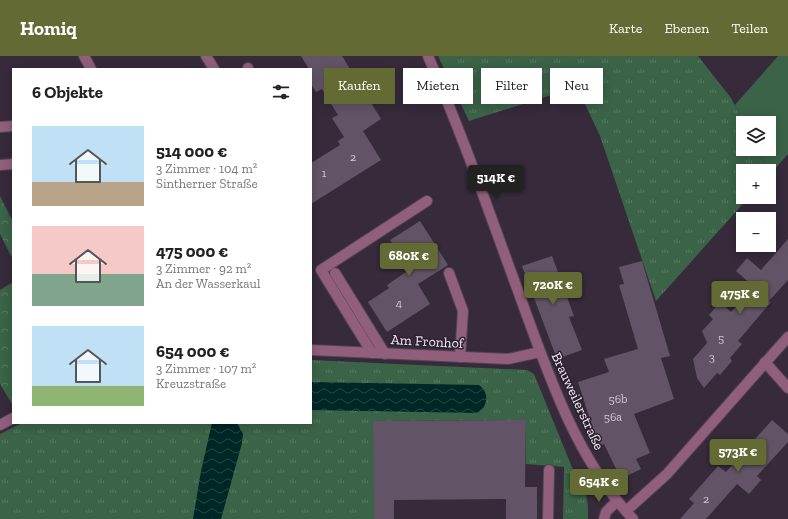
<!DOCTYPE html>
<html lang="de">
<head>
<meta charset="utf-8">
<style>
	body { margin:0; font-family:"Zilla Slab",serif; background:#f6f6f6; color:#222; height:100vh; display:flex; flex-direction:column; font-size:15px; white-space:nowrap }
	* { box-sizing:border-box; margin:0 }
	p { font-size:13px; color:#767676 }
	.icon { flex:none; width:22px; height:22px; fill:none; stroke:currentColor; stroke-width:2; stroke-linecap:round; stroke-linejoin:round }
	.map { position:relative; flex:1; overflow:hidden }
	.details { position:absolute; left:12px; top:12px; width:300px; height:356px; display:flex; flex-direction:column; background:#fff; border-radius:0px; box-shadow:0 2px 10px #0003 }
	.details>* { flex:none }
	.hud { position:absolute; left:324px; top:12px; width:380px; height:36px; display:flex; gap:8px }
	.controls { position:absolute; left:736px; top:60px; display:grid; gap:8px }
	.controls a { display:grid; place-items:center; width:40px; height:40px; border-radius:0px; background:#fff; box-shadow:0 2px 10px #0003; font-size:20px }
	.price { position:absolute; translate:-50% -34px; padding:0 9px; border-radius:4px; background:#636a34; color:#fff; font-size:13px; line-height:26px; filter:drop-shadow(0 1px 2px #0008) }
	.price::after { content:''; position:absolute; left:50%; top:24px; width:12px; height:9px; margin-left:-6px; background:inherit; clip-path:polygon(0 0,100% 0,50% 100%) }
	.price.on { background:#222; color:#fff }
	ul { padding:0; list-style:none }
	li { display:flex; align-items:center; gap:12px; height:100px; padding:0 20px }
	li span { display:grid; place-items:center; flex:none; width:112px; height:80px; border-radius:0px; color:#555 }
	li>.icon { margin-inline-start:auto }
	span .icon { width:48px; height:48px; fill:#fffc; stroke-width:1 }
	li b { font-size:17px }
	h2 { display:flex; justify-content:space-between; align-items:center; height:48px; padding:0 20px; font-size:17px }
	.tag { padding:0 14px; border-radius:0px; background:#fff; box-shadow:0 2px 10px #0003; font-size:14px; line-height:36px }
	.tag.on { background:#636a34; color:#fff }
	header { display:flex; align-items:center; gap:24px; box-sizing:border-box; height:56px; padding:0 20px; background:#636a34; color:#fff }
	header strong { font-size:19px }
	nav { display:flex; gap:22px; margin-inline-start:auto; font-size:14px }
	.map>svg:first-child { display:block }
</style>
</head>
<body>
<header>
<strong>Homiq</strong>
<nav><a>Karte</a><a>Ebenen</a><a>Teilen</a></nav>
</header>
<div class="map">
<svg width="788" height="463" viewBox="0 0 788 463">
	<defs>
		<pattern id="grass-tufts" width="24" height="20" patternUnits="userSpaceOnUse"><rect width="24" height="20" fill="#3a6347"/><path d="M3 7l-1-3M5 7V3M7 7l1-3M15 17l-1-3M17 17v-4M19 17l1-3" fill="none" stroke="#577a62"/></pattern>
		<pattern id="forest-crowns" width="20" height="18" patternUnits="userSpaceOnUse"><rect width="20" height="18" fill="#3a6347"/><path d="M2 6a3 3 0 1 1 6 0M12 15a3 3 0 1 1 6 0" fill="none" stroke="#577a62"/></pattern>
		<pattern id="water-waves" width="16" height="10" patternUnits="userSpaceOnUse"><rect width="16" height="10" fill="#002626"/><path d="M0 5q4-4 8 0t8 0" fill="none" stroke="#264646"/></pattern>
	</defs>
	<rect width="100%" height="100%" fill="#362a3b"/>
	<g fill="url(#grass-tufts)">
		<path d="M438,0H698L731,42L744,67L743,93H757L768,115H743V141H749L656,245L600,80L577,31L469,65Z"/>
		<path d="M311,304L527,314L534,318L574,416L577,428H584L588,450V463H563L564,411L526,408V364L374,365V463H0V378L22,367H311Z"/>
	</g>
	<g fill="url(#forest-crowns)">
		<path d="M0,140L13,166V204L0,178Z"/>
		<path d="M13,226V347L12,348L0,328V234Z"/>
	</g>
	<path fill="#3a6347" d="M778,0H788V98L770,119L769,115H768L757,93H769V67H744L735,49Z"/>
	<g fill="url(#water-waves)">
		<path d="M311,326L479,329C490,337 488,351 477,357L311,354Z"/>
		<path d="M212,367H237L243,378L242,387L221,463H193L201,415Z"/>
	</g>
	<g fill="#625466">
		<path d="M301,0H342L381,63L363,75L381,104L311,148V107L340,89L338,85L344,81L332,62L338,59L322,33L316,36L311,28V13H309Z"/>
		<path d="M420,165L448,209L418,228L430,248L387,276L368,246L389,232L387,229L406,216L396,201L399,198L390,184Z"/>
		<path d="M788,183V224L769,245L771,246L738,285L742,288L730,302L732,305L720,319L717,317L704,332L697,322L693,303L707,287L702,275L713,263L709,259L720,246L731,256L754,231L736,215L747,202L761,214Z"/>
		<path d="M552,200L574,260L569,261L582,294L557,303L522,210Z"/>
		<path d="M642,205L670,300L661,302L674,343L634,358L650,397L636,403L641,413L621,423L604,388L600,389L593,373L578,326L609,316L604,303L638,293L619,229L624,228L619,211Z"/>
		<path d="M526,364L525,431H537V463H506V443L394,444V463H374L373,365Z"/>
		<path d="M772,364L788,378V386L757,420L761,424L749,438L737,428L706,463H680L694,447L689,443L718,410L726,416Z"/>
	</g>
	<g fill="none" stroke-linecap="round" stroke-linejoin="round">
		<g stroke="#514555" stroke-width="12">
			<g id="minor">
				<path d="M84,0L91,13"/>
				<path d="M206,0L214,13"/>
				<path d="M428,0C462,77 489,156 518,235C547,314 574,400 633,463"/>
				<path d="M248,12V13"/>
				<path d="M0,71L13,70"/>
				<path d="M0,109L13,108"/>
				<path d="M335,217L385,298"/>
				<path d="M449,217L463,255L460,301"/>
				<path d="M311,294L508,303L540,296"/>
				<path d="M372,297L321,214L427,145"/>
				<path d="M765,306L788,332"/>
				<path d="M0,369L13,362"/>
				<path d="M626,455L667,418L788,281"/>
				<path d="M548,463L549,414"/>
				<path d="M604,463L606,456L617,445"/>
			</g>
		</g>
		<use href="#minor" stroke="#915f7c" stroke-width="10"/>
	</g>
	<g text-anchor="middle" stroke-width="3" stroke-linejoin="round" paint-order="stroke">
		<g font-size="12" fill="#d0c7d4">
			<text x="353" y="105">2</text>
			<text x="324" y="121">1</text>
			<text x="399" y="251">4</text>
			<text x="721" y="286">5</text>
			<text x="712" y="305">3</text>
			<text x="618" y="347">56b</text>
			<text x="613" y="365">56a</text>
			<text x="706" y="447">2</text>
		</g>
		<g font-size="14" fill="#f5edf8" stroke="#2c2030">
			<text transform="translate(427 285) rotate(3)" y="5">Am Fronhof</text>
			<text transform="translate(578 345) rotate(65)" y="5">Brauweilerstraße</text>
		</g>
	</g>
</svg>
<div class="controls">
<a><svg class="icon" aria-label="layers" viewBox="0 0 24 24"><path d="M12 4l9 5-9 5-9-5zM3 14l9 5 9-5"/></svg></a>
<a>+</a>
<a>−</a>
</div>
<b class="price on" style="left:496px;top:143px">514K €</b>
<b class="price" style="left:409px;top:221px">680K €</b>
<b class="price" style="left:553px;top:250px">720K €</b>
<b class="price" style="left:740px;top:259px">475K €</b>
<b class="price" style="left:738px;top:417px">573K €</b>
<b class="price" style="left:599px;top:447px">654K €</b>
<div class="hud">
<a class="tag on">Kaufen</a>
<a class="tag">Mieten</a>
<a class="tag">Filter</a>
<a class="tag">Neu</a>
</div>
<section class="details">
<h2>6 Objekte<svg class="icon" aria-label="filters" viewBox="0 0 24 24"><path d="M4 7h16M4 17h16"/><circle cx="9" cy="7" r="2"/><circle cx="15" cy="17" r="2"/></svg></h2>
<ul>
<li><span style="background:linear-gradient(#bfe0f5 70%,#b9a48a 0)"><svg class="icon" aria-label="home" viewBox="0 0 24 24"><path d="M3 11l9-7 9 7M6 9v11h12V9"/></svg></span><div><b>514 000 €</b><p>3 Zimmer · 104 m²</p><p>Sintherner Straße</p></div></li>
<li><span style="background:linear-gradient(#f6c9c9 60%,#7fa58c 0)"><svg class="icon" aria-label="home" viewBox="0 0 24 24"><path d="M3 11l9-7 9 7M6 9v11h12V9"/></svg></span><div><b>475 000 €</b><p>3 Zimmer · 92 m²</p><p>An der Wasserkaul</p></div></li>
<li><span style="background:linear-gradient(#bfe0f5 75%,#8fb573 0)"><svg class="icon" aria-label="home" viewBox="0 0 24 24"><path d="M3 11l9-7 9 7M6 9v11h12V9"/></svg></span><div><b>654 000 €</b><p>3 Zimmer · 107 m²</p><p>Kreuzstraße</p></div></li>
</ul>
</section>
</div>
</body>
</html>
